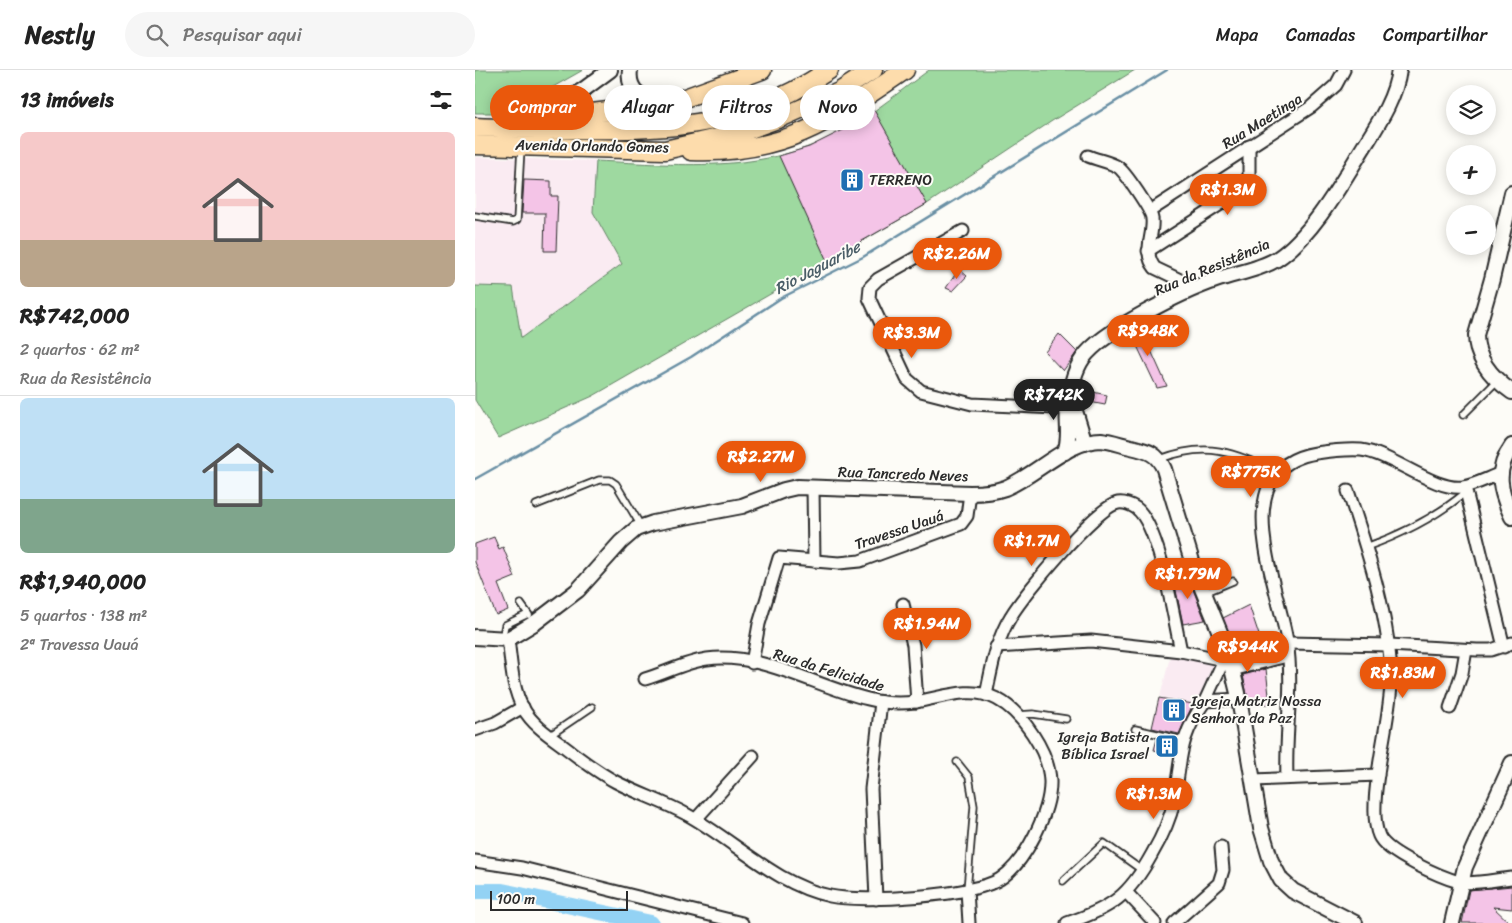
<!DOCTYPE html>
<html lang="pt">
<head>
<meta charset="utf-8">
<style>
	body { margin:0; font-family:Sriracha,sans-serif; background:#f6f6f6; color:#222; height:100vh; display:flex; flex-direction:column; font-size:19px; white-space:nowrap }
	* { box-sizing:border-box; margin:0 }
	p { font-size:16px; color:#767676 }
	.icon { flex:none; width:28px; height:28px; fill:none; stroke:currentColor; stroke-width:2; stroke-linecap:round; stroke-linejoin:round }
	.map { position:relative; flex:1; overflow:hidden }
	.panel { display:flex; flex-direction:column; background:#fff; width:475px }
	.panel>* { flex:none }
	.hud { position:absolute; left:15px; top:15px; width:475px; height:45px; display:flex; gap:10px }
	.tools { position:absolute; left:971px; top:15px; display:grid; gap:10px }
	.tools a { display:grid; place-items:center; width:50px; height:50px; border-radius:50%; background:#fff; box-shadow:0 2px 12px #0003; font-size:25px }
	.scale { position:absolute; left:15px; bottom:12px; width:138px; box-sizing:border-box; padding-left:5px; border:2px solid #2b2b2b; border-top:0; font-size:14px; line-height:18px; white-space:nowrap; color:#2b2b2b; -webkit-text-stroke:4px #fdfcf7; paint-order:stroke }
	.price { position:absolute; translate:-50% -42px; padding:0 11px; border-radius:18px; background:#ea580c; color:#fff; font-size:16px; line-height:32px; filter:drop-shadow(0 1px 2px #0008) }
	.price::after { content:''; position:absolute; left:50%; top:30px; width:15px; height:11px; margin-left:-8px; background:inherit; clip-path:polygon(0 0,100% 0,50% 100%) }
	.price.current { background:#222; color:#fff }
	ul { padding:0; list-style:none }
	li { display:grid; align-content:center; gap:10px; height:265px; padding:0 20px }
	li+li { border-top:1px solid #e0e0e0 }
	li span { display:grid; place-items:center; height:155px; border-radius:8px; color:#555 }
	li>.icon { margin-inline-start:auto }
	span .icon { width:90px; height:90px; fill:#fffc; stroke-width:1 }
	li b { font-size:21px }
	h2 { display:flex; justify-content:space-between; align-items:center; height:60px; padding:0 20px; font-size:21px }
	.pill { padding:0 18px; border-radius:22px; background:#fff; box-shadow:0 2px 12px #0003; font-size:18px; line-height:45px }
	.pill.current { background:#ea580c; color:#fff }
	header { display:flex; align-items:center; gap:30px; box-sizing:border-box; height:70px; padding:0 25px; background:#fff; border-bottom:1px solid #e0e0e0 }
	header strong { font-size:24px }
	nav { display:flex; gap:28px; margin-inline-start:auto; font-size:18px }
	.search { width:350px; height:45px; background:#f6f6f6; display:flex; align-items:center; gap:12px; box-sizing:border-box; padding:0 18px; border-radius:28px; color:#767676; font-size:19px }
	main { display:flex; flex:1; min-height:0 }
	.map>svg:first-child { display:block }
</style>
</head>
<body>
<header>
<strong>Nestly</strong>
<div class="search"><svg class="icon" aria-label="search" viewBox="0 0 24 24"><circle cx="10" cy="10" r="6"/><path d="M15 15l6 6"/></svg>Pesquisar aqui</div>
<nav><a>Mapa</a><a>Camadas</a><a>Compartilhar</a></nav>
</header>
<main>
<section class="panel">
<h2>13 imóveis<svg class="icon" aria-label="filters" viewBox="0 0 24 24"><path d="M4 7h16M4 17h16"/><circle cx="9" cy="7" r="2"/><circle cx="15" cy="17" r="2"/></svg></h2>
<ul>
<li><span style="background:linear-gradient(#f6c9c9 70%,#b9a48a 0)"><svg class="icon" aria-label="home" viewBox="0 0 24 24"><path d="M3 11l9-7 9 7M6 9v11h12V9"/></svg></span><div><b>R$742,000</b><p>2 quartos · 62 m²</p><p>Rua da Resistência</p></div></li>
<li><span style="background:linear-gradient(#bfe0f5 65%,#7fa58c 0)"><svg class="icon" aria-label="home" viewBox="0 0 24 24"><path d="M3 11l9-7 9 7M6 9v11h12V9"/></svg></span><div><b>R$1,940,000</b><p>5 quartos · 138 m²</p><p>2ª Travessa Uauá</p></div></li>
</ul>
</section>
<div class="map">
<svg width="1037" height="853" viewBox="0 0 1037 853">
	<rect width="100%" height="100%" fill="#fdfcf7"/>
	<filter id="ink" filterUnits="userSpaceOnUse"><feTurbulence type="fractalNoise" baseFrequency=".02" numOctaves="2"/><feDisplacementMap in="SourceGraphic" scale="10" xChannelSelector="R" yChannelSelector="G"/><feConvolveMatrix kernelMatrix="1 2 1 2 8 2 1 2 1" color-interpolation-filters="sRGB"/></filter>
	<g filter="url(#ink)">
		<g fill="#faebf2">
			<path d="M0,87L121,91L118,142L147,194L46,269L38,217L0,216Z"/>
			<path d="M696,583L740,591L720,635L685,627Z"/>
		</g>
		<g fill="#9ed9a0" stroke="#648266">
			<path d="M0,0H108L32,43H0Z"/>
			<path d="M454,0H660L577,51L452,134L118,326L23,368L0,330V216L38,217L46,268L147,194L118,142L121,91C210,95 296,105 377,56C404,39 429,18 454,0Z"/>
		</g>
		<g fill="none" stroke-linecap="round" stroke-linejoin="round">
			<path stroke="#698fa4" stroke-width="2.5" d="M0,409L216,287L306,228L388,187L692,0"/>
			<path stroke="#93d2f4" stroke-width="16" d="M0,821H27L176,853"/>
		</g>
		<g fill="#f4c4e7" stroke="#2b2b2b">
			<path d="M399,40L452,134L352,191L304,86L334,77L376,56Z"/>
			<path d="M49,110L76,111V126H83L81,181H69L70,143H47Z"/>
			<path d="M484,199L492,206L478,221L471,218Z"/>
			<path d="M665,256L692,316L682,318L655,261Z"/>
			<path d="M584,264L602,282L588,301L570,282Z"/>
			<path d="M613,321L632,325L630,335L609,331Z"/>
			<path d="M19,467L24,479L28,477L40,507L23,514L33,540L21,545L0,492V474Z"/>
			<path d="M712,504L730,550L708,554L698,506Z"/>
			<path d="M774,535L786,571H783L787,585L764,590L748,548Z"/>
			<path d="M791,599L795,634L774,635L768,605Z"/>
			<path d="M684,628L718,634L704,664L677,658Z"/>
			<path d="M682,669L701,673L699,684L679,680Z"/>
			<path d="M1037,816V839L1018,837L1035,853H987L994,820Z"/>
		</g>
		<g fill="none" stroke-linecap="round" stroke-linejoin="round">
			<g stroke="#2b2b2b" stroke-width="9">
				<g id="service">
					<path d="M0,146L38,152L42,150L46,78"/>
					<path d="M988,345L1018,315"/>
					<path d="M685,389C733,371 757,382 801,402"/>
					<path d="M61,435L124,410H135L141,414L166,456"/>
					<path d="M891,477C928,464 961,447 991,422"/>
					<path d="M729,523L758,511"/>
					<path d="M46,534L54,545"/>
					<path d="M27,569L30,555L53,544"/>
					<path d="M543,645L558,644L591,649"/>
					<path d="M660,659L708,670"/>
					<path d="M74,666L117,637"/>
					<path d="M482,692L494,707L499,736L492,820"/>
					<path d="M588,811L629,773L668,801"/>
				</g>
			</g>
			<g stroke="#2b2b2b" stroke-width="15">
				<g id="minor">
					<path d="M613,86C623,90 635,92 643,97C650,102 677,141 677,149C679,166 667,182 680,198L722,218"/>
					<path d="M675,141L836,37L861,15L869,0"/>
					<path d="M488,161L403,209L395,217L394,228L432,309L446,321L497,334L600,339"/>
					<path d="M673,181L766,121L774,106V76"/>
					<path d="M338,417L339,491"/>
					<path d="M990,417L1029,577"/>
					<path d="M873,421C892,479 916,551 916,612C916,650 890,735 904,766C911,783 966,807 984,812C997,815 1023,809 1037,808"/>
					<path d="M428,534L438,575L442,632"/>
					<path d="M33,569C36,590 37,619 48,638C57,654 73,665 87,675C104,688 122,702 141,712C164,724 189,732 211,744C259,770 301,815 355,826C387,833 499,826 525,809C550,793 576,741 575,711C574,682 547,642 522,629C496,615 466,628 440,632C424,634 408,633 393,629C341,617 287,582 232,589C211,592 190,603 170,609"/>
					<path d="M813,573L914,575L1002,580H1016L1037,573"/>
					<path d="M521,577L616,571L706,581L749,590"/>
					<path d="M752,583L730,631L764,629"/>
					<path d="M277,593L284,554L304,488L364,493L385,491L486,454L492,446L495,423"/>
					<path d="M757,600L812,586"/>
					<path d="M511,625C517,597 521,570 536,546C549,524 621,437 643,433C649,432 656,435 661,438C685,456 699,550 706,581"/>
					<path d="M975,638L987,603L991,580"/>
					<path d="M0,660L20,653L48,637"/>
					<path d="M812,707C810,662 819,616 812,571C803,514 749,398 841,383C855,381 871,379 886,380C918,384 959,421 988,417C1000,415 1013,408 1024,404"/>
					<path d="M779,710L903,705"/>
					<path d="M221,749L278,686"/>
					<path d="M0,791L47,798L267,853"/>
					<path d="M492,820L494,853"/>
					<path d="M652,823L680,853"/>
					<path d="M401,829L396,719L406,632"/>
					<path d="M592,853C637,838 654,826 677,784C687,767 695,750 699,731C707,687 703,669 730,631"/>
					<path d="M699,853L744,813L748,800L746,777"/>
				</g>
			</g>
			<g stroke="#2b2b2b" stroke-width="18">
				<g id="tertiary">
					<path d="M155,0C152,21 167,29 185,32"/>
					<path d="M60,48L108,20L135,0"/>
					<path d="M1037,123L1017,209L1001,265C1001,290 1017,308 1037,322"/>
					<path d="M600,341L610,373"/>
					<path d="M1037,376C1019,401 1025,421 1037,447"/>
					<path d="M590,382C596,367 591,354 593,338C595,321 598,302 608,288C627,261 709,221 741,210C761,203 784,200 802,189C834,168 862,121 882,88C898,61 920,32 924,0"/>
					<path d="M0,567L33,569L61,552L103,520L146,472L161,459L178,453L267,436L309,420L322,417L495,423C507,423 519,422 530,418C560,406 593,370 626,370C636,371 647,375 656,377C673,381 682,383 689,399L720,501L753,582L763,623L786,758L796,791L806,810L818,821L880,853"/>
					<path d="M977,853L990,797L1037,693"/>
				</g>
			</g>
			<g stroke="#2b2b2b" stroke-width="21">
				<g id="primary">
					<path d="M62,50L196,33L287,0"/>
					<path d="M0,57C34,59 69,59 103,59C199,61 272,55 354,0"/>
					<path d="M0,75L190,80L264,63L305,48L364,22L398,0"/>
					<path d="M216,81C309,85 357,50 430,0"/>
				</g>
			</g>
			<use href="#service" stroke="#fdfcf7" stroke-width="5.5"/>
			<use href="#minor" stroke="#fdfcf7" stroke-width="11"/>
			<use href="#tertiary" stroke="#fdfcf7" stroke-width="14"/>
			<use href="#primary" stroke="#fddcac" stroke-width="18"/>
		</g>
	</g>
	<defs>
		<g id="building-square" transform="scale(1.25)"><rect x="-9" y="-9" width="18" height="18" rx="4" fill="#1f6fb2" stroke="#fdfcf7"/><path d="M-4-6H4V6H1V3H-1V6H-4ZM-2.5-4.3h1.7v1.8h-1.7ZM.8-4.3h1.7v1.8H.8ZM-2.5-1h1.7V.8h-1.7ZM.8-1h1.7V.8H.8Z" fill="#fff"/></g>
	</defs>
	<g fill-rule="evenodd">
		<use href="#building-square" x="377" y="110"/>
		<use href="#building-square" x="699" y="640"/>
		<use href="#building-square" x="692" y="676"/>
	</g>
	<g text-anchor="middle" stroke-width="4" stroke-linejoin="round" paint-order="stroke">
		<g font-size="15" fill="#2b2b2b" stroke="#fdfcf7">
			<text transform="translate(787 51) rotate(-32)" y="5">Rua Maetinga</text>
			<text transform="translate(117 76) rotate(1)" y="5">Avenida Orlando Gomes</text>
			<text transform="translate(737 197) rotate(-23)" y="5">Rua da Resistência</text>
			<text transform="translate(428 404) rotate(2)" y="5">Rua Tancredo Neves</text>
			<text transform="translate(424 460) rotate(-19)" y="5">Travessa Uauá</text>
			<text transform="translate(354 600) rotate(17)" y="5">Rua da Felicidade</text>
		</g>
		<g font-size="15" fill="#2b2b2b" stroke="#fdfcf7" text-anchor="start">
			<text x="394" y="115">TERRENO</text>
			<text x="716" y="636">Igreja Matriz Nossa<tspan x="716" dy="17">Senhora da Paz</tspan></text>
			<text x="674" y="672" text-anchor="end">Igreja Batista<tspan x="674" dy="17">Bíblica Israel</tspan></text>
		</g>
		<g font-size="16" font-style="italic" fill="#4a5d67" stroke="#fdfcf7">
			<text transform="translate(342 197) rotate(-28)" y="6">Rio Jaguaribe</text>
		</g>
	</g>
</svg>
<div class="tools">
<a><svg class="icon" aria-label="layers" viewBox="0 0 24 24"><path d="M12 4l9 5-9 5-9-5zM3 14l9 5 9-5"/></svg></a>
<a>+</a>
<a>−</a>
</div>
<div class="scale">100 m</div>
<b class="price" style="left:753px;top:146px">R$1.3M</b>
<b class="price" style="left:482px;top:210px">R$2.26M</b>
<b class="price" style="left:673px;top:287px">R$948K</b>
<b class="price" style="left:437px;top:289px">R$3.3M</b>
<b class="price current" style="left:579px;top:351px">R$742K</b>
<b class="price" style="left:286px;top:413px">R$2.27M</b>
<b class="price" style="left:776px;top:428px">R$775K</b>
<b class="price" style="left:557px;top:497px">R$1.7M</b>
<b class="price" style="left:713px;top:530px">R$1.79M</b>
<b class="price" style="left:452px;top:580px">R$1.94M</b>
<b class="price" style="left:773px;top:603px">R$944K</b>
<b class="price" style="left:928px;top:629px">R$1.83M</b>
<b class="price" style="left:679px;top:750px">R$1.3M</b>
<div class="hud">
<a class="pill current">Comprar</a>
<a class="pill">Alugar</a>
<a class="pill">Filtros</a>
<a class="pill">Novo</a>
</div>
</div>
</main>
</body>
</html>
